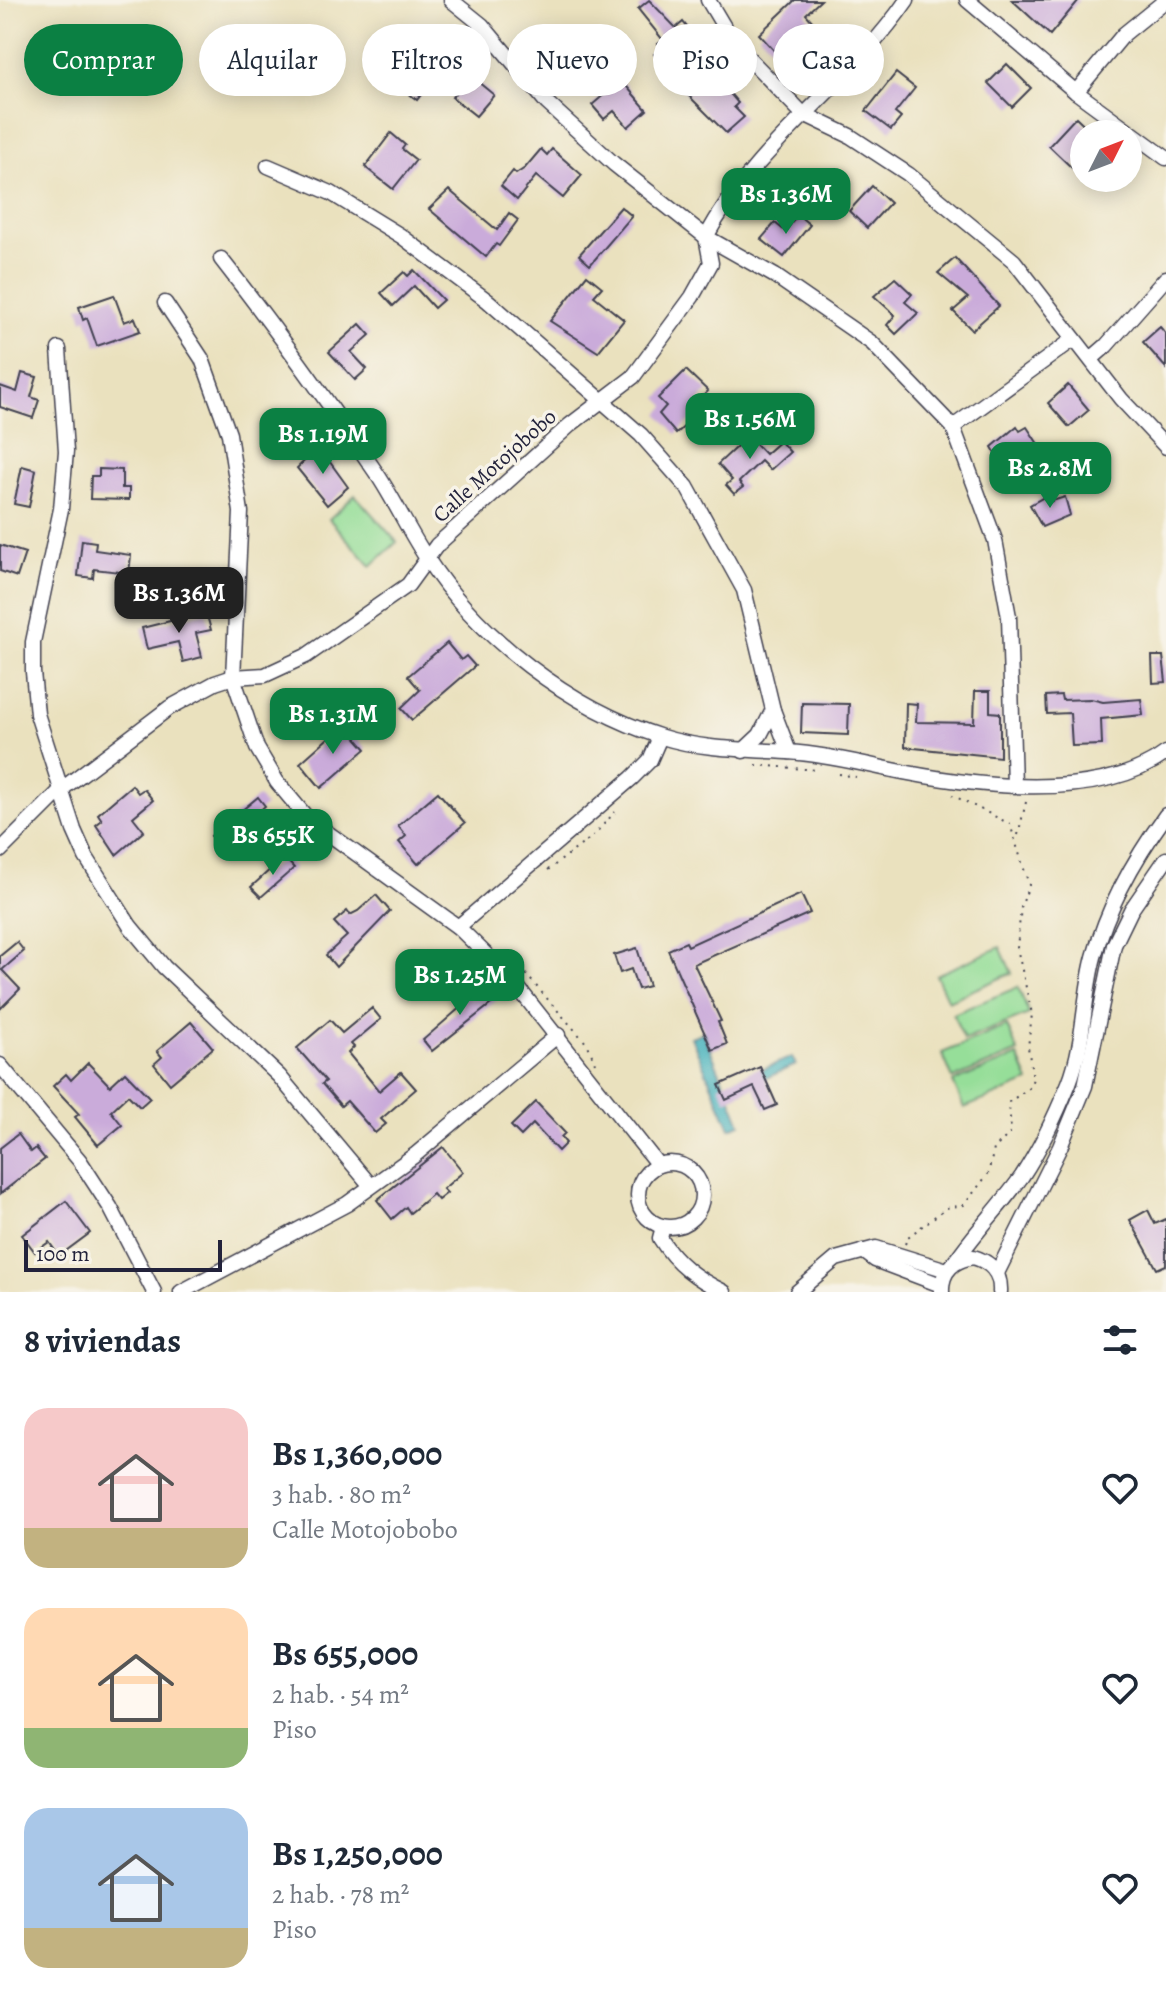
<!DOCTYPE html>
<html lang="es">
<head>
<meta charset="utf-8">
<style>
	body { margin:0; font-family:Alegreya,serif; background:#f2f2f3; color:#1f2937; height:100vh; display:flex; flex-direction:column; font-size:30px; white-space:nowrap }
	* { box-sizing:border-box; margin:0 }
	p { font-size:26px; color:#747a83 }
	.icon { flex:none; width:44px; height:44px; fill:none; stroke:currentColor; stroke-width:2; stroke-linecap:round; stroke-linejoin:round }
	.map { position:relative; height:1292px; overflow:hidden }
	.sheet { display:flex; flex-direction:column; background:#fff; flex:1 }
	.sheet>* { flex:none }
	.top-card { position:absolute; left:24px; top:24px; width:1118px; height:72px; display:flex; gap:16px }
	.needle { width:52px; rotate:48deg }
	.controls { position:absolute; left:1070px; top:120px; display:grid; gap:16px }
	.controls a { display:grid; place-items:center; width:72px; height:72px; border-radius:50%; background:#fff; box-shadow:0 4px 20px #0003; font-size:40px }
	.scale { position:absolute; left:24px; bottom:20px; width:198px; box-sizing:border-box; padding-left:8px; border:4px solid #22223b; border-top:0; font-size:22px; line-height:28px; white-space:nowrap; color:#22223b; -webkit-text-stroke:6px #f7f3e8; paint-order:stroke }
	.price { position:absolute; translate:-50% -68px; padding:0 18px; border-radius:16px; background:#0b8043; color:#fff; font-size:26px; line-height:52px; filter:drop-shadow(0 2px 4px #0008) }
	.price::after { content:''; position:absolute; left:50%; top:48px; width:24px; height:18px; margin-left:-12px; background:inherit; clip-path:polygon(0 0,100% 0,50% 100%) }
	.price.current { background:#222; color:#fff }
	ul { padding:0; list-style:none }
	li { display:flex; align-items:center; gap:24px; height:200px; padding:0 24px }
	li span { display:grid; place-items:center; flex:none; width:224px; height:160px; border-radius:24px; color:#555 }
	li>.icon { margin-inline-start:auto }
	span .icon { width:96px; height:96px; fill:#fffc; stroke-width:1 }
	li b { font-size:34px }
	h2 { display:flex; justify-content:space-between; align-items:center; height:96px; padding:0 24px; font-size:34px }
	.chip { padding:0 28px; border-radius:36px; background:#fff; box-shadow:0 4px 20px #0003; font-size:28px; line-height:72px }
	.chip.current { background:#0b8043; color:#fff }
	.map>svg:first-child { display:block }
</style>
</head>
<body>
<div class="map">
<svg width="1166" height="1292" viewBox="0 0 1166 1292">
	<rect width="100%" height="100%" fill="#f7f3e8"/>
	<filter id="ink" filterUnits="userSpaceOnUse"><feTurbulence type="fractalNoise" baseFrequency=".0125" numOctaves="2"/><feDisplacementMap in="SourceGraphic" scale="16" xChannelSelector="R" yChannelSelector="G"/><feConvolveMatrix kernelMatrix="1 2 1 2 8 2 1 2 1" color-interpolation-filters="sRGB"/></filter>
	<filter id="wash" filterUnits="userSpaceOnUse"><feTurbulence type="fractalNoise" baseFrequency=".006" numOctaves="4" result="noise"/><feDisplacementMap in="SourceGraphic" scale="32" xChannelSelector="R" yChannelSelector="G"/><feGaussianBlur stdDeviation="1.8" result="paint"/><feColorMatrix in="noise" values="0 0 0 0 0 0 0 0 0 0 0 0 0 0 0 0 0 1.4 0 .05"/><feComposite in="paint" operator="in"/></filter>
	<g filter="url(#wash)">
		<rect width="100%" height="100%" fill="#eae1be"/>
		<g fill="#96de99" stroke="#5c806a" stroke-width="2">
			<path d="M355,495L397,542L371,566L329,519Z"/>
			<path d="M1000,947L1012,973L948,1001L936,975Z"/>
			<path d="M1018,987L1029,1014L964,1040L953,1014Z"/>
			<path d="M1007,1026L1018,1052L953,1079L942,1053Z"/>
			<path d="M1018,1056L1029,1082L964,1108L953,1082Z"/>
		</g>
		<path fill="#40b0bb" stroke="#31697b" stroke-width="2" d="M703,1032L725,1085L792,1057L796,1065L729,1094L741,1124L730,1128L691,1037Z"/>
		<g id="blocks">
			<g fill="#caabda">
				<path d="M649,0L676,28L683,22L691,32L686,36L705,59L710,55L723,70L715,76L738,103L734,107L744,117L726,133L676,83L690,72L676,56L664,66L654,54L661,48L658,44L663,40L638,9Z"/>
				<path d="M795,0H821L806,14L813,22L803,32L816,46L791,69L759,34Z"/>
				<path d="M1012,0H1079L1050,35Z"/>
				<path d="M450,39L476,59L466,72L494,95L476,116L452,97L461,86L440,70L417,100L402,88L439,41L445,45Z"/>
				<path d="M1007,64L1031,88L1012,107L988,83Z"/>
				<path d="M896,73L915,88L895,113L901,118L891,130L866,111Z"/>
				<path d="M621,80L647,110L628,127L614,111L604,119L592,105Z"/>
				<path d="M1076,117L1094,134H1084V156L1072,168L1049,146Z"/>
				<path d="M391,133L405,145L402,149L416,160L393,189L365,167Z"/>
				<path d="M541,149L547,155L552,149L582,175L563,198L536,176L517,200L501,186L513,171L516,174L525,168Z"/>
				<path d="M872,186L890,203L867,228L849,211Z"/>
				<path d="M449,190L497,230L509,213L518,220L499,246L496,244L486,257L429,209Z"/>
				<path d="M621,207L632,216L590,265L579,255Z"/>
				<path d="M798,215L810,225L784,257L761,239L775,223L785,231Z"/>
				<path d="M955,258L999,306L972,330L953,311L968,298L938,273Z"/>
				<path d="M414,270L443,300L434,308L414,286L393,306L381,293L404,272L408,276Z"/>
				<path d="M587,275L602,287L594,296L624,320L598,352L550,321Z"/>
				<path d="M895,278L912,294L905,302L918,313L896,334L887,325L895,315L874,296Z"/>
				<path d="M114,295L124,322L135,318L140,331L97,346L87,318L83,320L79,307Z"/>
				<path d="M360,324L370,335L351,352L367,369L355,380L329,352Z"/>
				<path d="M1160,327L1166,334V368L1143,342Z"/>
				<path d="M686,370L708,391L697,403L703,409L676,434L659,414L666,406L658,398Z"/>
				<path d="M22,373L37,377L31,397L39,400L33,418L0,407V386L17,392Z"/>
				<path d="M1068,385L1089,410L1069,427L1048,403Z"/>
				<path d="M1017,426L1020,431L1027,427L1040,447L1005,469L992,447Z"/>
				<path d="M748,436L765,454L780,441L790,452L770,470L761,461L739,482L743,487L734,494L726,485L732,480L718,464Z"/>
				<path d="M319,447L348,487L327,505L297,468Z"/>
				<path d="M22,466L36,470L29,507L14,504Z"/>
				<path d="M99,469L122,470V488H129V500L90,499L91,476H99Z"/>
				<path d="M1046,496L1049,502L1065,497L1070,515L1042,527L1030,505Z"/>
				<path d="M82,540L96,542L95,550L131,555L129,573L94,569L93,578L78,576Z"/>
				<path d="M0,545L25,553L17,577L0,571Z"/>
				<path d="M206,612L211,630L196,633L202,657L183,662L178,642L147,649L142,628Z"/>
				<path d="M447,643L461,660L466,656L475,666L412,720L401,708L420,690L408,676Z"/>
				<path d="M1152,656H1163L1166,682L1153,683Z"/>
				<path d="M975,691H990V712L1000,713V757L905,747L906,703L917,704L916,722L974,723Z"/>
				<path d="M1061,695L1062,700L1091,699L1103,702L1141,699L1143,715L1101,719L1102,745L1072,746L1070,713L1047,714L1046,696Z"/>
				<path d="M802,703L849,704L848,735L801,733Z"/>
				<path d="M344,724L366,749L321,788L300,763Z"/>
				<path d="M132,785L138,793L144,789L153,800L133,817L144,831L116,855L96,825L102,820L98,814Z"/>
				<path d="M438,792L465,823L418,864L399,842L406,836L398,826Z"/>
				<path d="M258,797L265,806L255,815L266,828L258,835L247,822L218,845L211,836Z"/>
				<path d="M284,857L294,868L261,897L251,887Z"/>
				<path d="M801,894L810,913L694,964L721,1021L718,1022L727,1044L712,1050L668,950L686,942L688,946Z"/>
				<path d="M376,895L390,911L336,967L326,955L347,936L334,922L347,911L350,915L358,911Z"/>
				<path d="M17,942L24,951L2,970L20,989L0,1009V956Z"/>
				<path d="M637,948L649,986L638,989L631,969L620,973L614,955Z"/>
				<path d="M485,987L496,1000L432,1051L423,1040L462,1006L455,998L463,990L471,999Z"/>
				<path d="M372,1008L381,1019L351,1044L354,1047L348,1053L379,1091L401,1072L416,1089L381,1119L386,1124L375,1133L347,1101L341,1106L322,1084L326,1081L297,1048L330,1020L342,1033Z"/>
				<path d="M191,1022L213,1048L170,1084L154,1064L162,1057L157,1051Z"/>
				<path d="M88,1063L110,1086L125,1072L150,1098L140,1107L128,1095L111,1111L122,1125L98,1145L75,1117L79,1114L53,1086L66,1074L71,1080Z"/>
				<path d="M760,1067L777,1105L765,1110L754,1087L726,1100L719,1085Z"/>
				<path d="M536,1102L565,1133L561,1137L566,1143L558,1151L533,1124L521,1136L511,1126Z"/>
				<path d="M18,1134L31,1152L36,1148L45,1159L0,1194V1148Z"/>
				<path d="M443,1147L463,1172L443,1189L447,1193L438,1200L433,1194L410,1213L406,1207L392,1219L377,1200Z"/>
				<path d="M66,1201L90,1233L59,1256L49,1242L35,1252L22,1235Z"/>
				<path d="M1148,1210L1155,1224L1166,1219V1265L1157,1269L1130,1220Z"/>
			</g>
		</g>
	</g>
	<g filter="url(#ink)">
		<use href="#blocks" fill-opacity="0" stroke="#403f4f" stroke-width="2"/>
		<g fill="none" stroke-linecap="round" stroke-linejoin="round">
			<g stroke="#403f4f" stroke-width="17">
				<g id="street">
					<path d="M451,0L482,25L547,103L614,164L706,237L775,276L872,343L953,427L995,540L1009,617L1014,785"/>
					<path d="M708,0L733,42L802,113L850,136L908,174L1014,261L1121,399L1166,447"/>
					<path d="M967,0L1076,92L1166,158"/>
					<path d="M1076,92L1124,34L1166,0"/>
					<path d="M268,166L331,193L401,236L488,301L641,435L687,487L744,590L773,710L789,752"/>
					<path d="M221,259C276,329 327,400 377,474C395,501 408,530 426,557C478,638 571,708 662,737C703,750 745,749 788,752C820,754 852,761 883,768C963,785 1095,805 1166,753"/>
					<path d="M165,303L202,359L229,434L241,512L233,677L257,748L277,782L307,818L458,927L512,980L658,1165"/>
					<path d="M59,349L66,451L61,509L33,642V672L37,714L74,830L86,857L130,926L164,967L279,1076L371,1186"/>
					<path d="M1091,359L1106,346L1166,278"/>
					<path d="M953,427L1074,339"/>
					<path d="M743,751L760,735L773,710"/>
					<path d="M0,851L62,789L169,708L215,683L233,677L265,675L306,656L408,585L437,545L570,425L633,377L692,297L711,263L706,237C757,143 848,86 907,0"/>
					<path d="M458,927L632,778L650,760L660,737"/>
					<path d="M0,1065L80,1161L110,1207L154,1292"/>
					<circle cx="670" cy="1195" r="32"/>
					<path d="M663,1227L660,1238C676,1264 697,1279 724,1292"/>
					<path d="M863,1251L875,1260L941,1285"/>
					<path d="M954,1263C975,1232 1001,1206 1022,1176C1041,1147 1056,1115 1069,1083C1085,1042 1083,998 1094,957C1108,905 1135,858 1166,815"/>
					<path d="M997,1273L1060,1147L1085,1086L1114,945L1131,910L1166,859"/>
					<path d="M181,1292L347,1204L415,1155L558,1035"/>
					<path d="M797,1292L836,1259L876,1248L947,1270"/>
					<path d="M942,1292C941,1271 953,1260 973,1257C991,1262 1001,1273 1000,1292"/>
				</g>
			</g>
			<g stroke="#403f4f" stroke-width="2" stroke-dasharray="2 6" stroke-linecap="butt">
				<path d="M756,765L817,770"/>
				<path d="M839,774L856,777"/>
				<path d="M1018,835L1026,802"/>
				<path d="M548,870L592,837L615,812"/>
				<path d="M515,962L588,1045L595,1063"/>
				<path d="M905,1244L908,1237L946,1208L964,1205L988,1174L994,1149L1011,1132L1009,1102L1029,1088L1033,1079L1028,1047L1032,1014L1017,948L1021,907L1029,885L1010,824L952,795"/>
			</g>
			<use href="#street" stroke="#fff" stroke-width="14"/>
		</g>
	</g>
	<g text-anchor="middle" stroke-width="7" stroke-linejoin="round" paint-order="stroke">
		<g font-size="22" fill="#22223b" stroke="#f7f3e8">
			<text transform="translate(494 465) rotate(-42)" y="8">Calle Motojobobo</text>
		</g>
	</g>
</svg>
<div class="controls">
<a><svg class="needle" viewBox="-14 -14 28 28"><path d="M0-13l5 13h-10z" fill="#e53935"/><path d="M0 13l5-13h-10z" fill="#747a83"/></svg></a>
</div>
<div class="scale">100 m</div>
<b class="price" style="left:786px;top:236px">Bs 1.36M</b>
<b class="price" style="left:750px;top:461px">Bs 1.56M</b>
<b class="price" style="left:323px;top:476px">Bs 1.19M</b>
<b class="price" style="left:1050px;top:510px">Bs 2.8M</b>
<b class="price current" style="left:179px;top:635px">Bs 1.36M</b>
<b class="price" style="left:333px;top:756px">Bs 1.31M</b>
<b class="price" style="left:273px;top:877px">Bs 655K</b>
<b class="price" style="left:460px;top:1017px">Bs 1.25M</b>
<div class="top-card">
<a class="chip current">Comprar</a>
<a class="chip">Alquilar</a>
<a class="chip">Filtros</a>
<a class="chip">Nuevo</a>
<a class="chip">Piso</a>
<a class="chip">Casa</a>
</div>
</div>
<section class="sheet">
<h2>8 viviendas<svg class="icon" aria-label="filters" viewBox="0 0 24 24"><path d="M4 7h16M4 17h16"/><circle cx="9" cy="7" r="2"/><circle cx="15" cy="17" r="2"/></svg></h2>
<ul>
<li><span style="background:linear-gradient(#f6c9c9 75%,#c2b280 0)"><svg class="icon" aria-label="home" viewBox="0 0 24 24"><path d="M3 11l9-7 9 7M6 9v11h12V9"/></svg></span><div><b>Bs 1,360,000</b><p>3 hab. · 80 m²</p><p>Calle Motojobobo</p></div><svg class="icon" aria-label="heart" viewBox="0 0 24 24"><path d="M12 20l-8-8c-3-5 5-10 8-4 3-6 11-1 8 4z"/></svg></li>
<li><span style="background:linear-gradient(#ffd9b3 75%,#8fb573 0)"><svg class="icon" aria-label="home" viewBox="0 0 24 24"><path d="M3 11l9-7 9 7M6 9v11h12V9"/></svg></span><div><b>Bs 655,000</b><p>2 hab. · 54 m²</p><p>Piso</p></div><svg class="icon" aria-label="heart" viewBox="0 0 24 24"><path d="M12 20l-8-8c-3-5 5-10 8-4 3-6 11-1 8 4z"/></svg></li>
<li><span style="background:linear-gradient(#a9c7e8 75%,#c2b280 0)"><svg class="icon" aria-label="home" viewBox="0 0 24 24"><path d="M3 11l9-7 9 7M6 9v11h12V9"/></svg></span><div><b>Bs 1,250,000</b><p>2 hab. · 78 m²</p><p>Piso</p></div><svg class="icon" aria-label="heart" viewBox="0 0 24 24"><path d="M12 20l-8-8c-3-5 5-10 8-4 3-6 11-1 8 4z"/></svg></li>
</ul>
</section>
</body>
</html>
